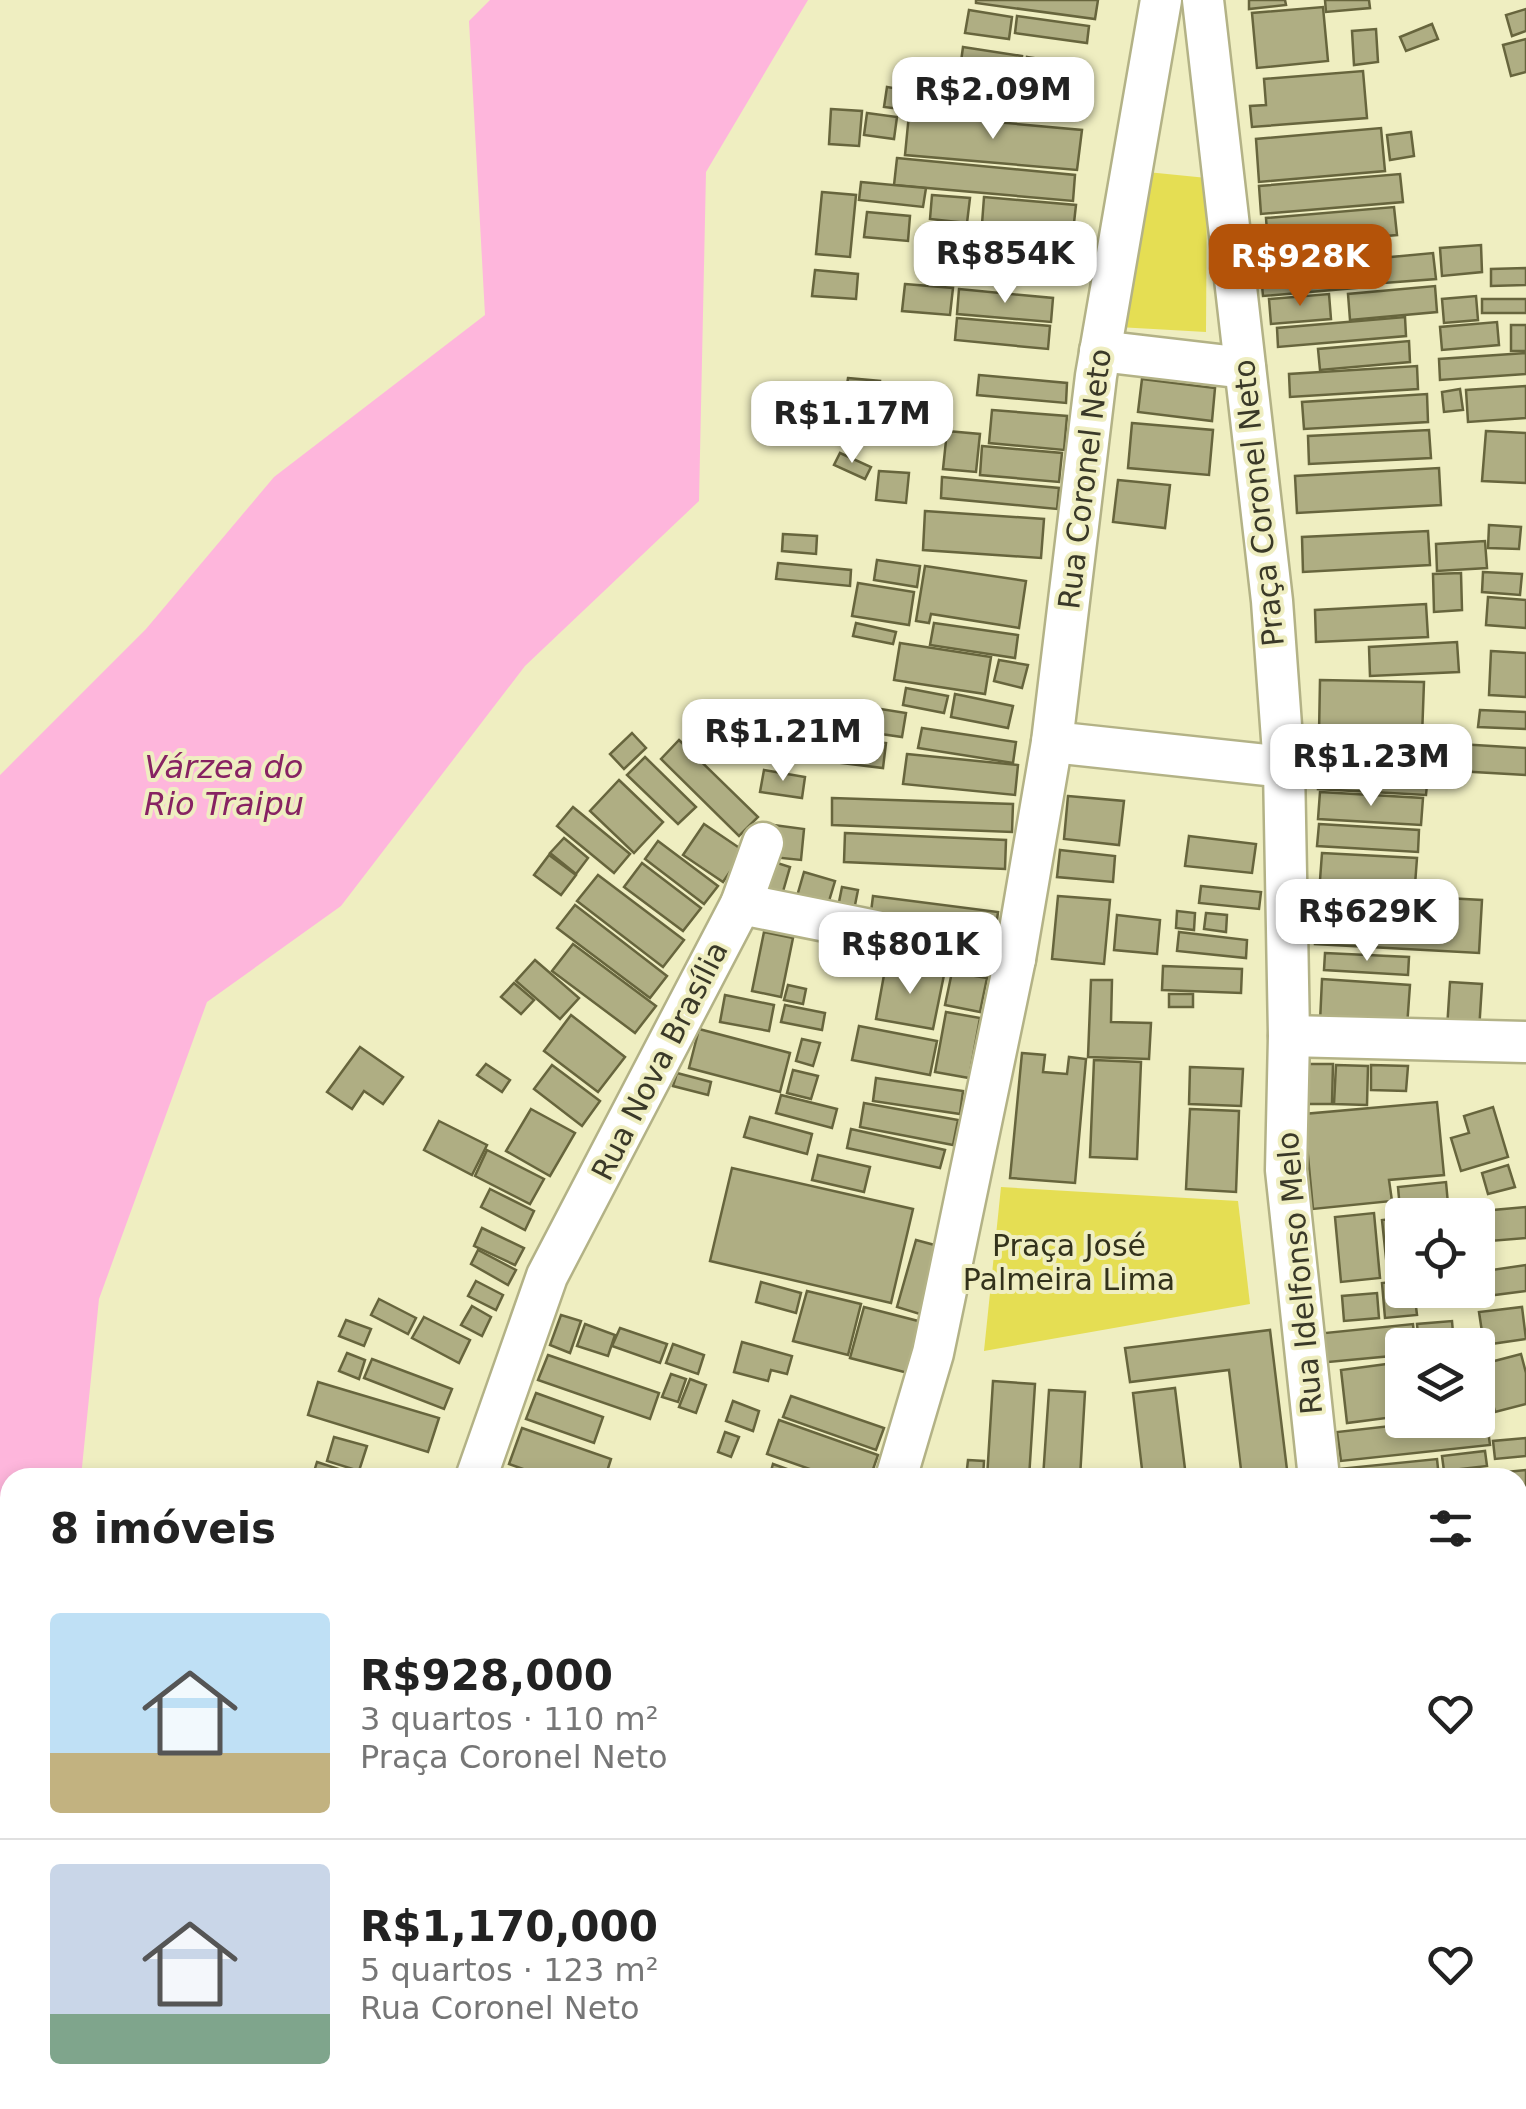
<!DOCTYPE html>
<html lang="pt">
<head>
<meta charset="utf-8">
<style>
	body { margin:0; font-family:"DejaVu Sans",sans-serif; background:#f2f2f2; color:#222; height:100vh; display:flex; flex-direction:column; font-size:38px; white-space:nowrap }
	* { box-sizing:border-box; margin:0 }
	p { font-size:32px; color:#767676 }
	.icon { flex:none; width:55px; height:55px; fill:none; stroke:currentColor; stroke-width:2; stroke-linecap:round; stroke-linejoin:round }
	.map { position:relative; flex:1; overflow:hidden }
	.panel { position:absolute; left:0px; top:1468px; width:1528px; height:642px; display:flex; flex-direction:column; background:#fff; border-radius:30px 30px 0 0; box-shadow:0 5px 15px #0003 }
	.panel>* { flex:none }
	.buttons { position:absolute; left:1385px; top:1198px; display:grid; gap:20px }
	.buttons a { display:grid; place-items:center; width:110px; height:110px; border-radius:10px; background:#fff; box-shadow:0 5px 15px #0003; font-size:50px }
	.price { position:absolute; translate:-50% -85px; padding:0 22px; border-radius:20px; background:#fff; color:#222; font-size:32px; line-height:65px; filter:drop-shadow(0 2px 5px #0008) }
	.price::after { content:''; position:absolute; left:50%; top:60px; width:30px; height:22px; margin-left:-15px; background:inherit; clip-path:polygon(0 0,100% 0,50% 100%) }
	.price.current { background:#b45309; color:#fff }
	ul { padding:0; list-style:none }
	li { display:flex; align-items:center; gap:30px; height:250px; padding:0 50px }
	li+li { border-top:2px solid #e0e0e0 }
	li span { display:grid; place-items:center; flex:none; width:280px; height:200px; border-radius:10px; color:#555 }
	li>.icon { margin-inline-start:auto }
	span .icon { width:120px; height:120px; fill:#fffc; stroke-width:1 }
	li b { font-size:42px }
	h2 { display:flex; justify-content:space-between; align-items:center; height:120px; padding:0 50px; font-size:42px }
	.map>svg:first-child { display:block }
</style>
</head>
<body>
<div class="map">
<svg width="1526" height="2109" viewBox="0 0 1526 2109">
	<rect width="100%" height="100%" fill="#efeec1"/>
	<g fill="#e5de53">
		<path d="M1137,171L1207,178L1206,332L1118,327Z"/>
		<path d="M1001,1187L1238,1201L1250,1304L984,1351Z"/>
	</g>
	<path fill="#feb6dc" d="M490,0H808L706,172L699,501L525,666L341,906L207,1002L99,1299L81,1477L10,1478V1810L0,1848V775L146,629L274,477L485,315L469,21Z"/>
	<g fill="#afae83" stroke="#67653d" stroke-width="2.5">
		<path d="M976,0H1098L1095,19L976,3Z"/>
		<path d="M1249,0H1285L1286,5L1249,9Z"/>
		<path d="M1325,0H1369L1370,8L1326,12Z"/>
		<path d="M1323,7L1328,61L1257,68L1252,13Z"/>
		<path d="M1526,9V31L1512,36L1506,15Z"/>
		<path d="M969,10L1012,17L1009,39L965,33Z"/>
		<path d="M1017,16L1089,26L1087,43L1015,33Z"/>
		<path d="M1432,24L1438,39L1406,51L1400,37Z"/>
		<path d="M1376,29L1378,62L1354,65L1352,31Z"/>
		<path d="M1526,39V72L1511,76L1503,45Z"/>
		<path d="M963,47L1022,56L1019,77L960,69Z"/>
		<path d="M1027,57L1085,66L1081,86L1024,78Z"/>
		<path d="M926,67L1029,81L1025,109L922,94Z"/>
		<path d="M1363,71L1367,118L1252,127L1250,106L1266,105L1264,79Z"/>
		<path d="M1035,85L1082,91L1078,117L1031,109Z"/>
		<path d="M887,87L911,91L909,110L884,107Z"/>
		<path d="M831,109L862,111L859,146L829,144Z"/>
		<path d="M867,113L897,117L894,139L864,135Z"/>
		<path d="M909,114L1082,130L1077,170L905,155Z"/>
		<path d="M1381,128L1385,171L1259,182L1256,139Z"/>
		<path d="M1411,132L1414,156L1390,160L1387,135Z"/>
		<path d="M897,158L1075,175L1073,201L894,185Z"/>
		<path d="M1400,174L1403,202L1261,214L1259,186Z"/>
		<path d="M861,182L926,188L923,207L859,200Z"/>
		<path d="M822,192L856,195L850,257L816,254Z"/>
		<path d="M932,195L970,198L967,223L930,219Z"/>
		<path d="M984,197L1076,205L1073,232L982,224Z"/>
		<path d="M1394,207L1397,235L1268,246L1266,218Z"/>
		<path d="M867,212L910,216L908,241L864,237Z"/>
		<path d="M924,226L980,232L977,263L921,258Z"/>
		<path d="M986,229L1078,238L1074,271L983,263Z"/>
		<path d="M1481,245L1482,272L1442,276L1440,248Z"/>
		<path d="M1433,253L1436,279L1371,284L1370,259Z"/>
		<path d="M1364,255L1366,287L1263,296L1260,264Z"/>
		<path d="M1526,268V285L1491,286V269Z"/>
		<path d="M815,270L858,274L856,299L812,296Z"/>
		<path d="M905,284L953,288L950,315L902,311Z"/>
		<path d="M1435,286L1437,312L1350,320L1348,294Z"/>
		<path d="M959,289L1053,298L1051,322L957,314Z"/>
		<path d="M1329,294L1331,319L1271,324L1269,299Z"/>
		<path d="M1476,296L1478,320L1444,323L1442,299Z"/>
		<rect x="1482" y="299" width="44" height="14"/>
		<path d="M1405,317L1406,336L1278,347L1277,328Z"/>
		<path d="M957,318L1050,326L1048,349L955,340Z"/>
		<path d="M1497,322L1499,345L1442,350L1440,327Z"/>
		<rect x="1511" y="325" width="15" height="26"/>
		<path d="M1409,341L1410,362L1320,370L1318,349Z"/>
		<path d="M1526,353V374L1440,380L1439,359Z"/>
		<path d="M1417,366L1418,389L1290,397L1289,374Z"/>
		<path d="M979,375L1067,383L1066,403L977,395Z"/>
		<path d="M848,378L880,381L878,402L845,398Z"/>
		<path d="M1142,379L1215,388L1212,421L1138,412Z"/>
		<path d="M1526,386V418L1468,422L1466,390Z"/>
		<path d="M1460,389L1463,410L1444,412L1442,392Z"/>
		<path d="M1427,394L1428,422L1304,429L1302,402Z"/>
		<path d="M892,405L938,410L935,435L889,430Z"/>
		<path d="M992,410L1067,416L1064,450L989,443Z"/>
		<path d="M1132,423L1213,430L1209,475L1128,468Z"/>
		<path d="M1429,430L1431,458L1309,464L1308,436Z"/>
		<path d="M947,431L980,434L976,472L943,469Z"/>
		<path d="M1486,431L1526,433V483L1482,481Z"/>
		<path d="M982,446L1062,453L1059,482L980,475Z"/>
		<path d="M840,453L871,467L865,479L834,465Z"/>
		<path d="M1439,468L1441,505L1297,513L1295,476Z"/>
		<path d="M879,471L909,473L906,503L876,500Z"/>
		<path d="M942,477L1059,488L1057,509L941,498Z"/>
		<path d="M1118,480L1170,485L1165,528L1113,522Z"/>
		<path d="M925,511L1044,519L1041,558L923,550Z"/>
		<path d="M1489,525L1521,527L1519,549L1488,548Z"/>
		<path d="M1428,531L1430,565L1303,572L1302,537Z"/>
		<path d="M783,534L817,536L816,554L782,551Z"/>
		<path d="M1485,541L1487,568L1437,571L1436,544Z"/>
		<path d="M877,560L920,566L917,587L874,580Z"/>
		<path d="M778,563L851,570L850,586L776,579Z"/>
		<path d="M925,566L1026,581L1019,628L931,614L929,623L916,621Z"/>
		<path d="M1483,572L1522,574L1520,595L1482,592Z"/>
		<path d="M1461,573L1462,610L1434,612L1433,574Z"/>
		<path d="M858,583L914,592L909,625L852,616Z"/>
		<path d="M1488,597L1526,600V628L1486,625Z"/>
		<path d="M1426,604L1428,637L1316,642L1315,610Z"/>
		<path d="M856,623L896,632L893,644L853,636Z"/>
		<path d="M934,623L1018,635L1015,658L930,645Z"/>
		<path d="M1457,642L1459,672L1370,676L1369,647Z"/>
		<path d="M900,643L991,657L985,694L894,680Z"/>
		<path d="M1491,651L1526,653V697L1489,695Z"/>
		<path d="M999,660L1028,665L1022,688L994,681Z"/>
		<path d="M1320,680L1424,682L1422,737L1319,733Z"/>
		<path d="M906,688L948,696L944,713L903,705Z"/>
		<path d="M955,694L1013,706L1008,728L951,717Z"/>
		<path d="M843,703L906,713L902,737L839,728Z"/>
		<path d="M1480,710L1526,712V729L1478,727Z"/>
		<path d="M922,728L1016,742L1013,763L918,748Z"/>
		<path d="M772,729L886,743L883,768L768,754Z"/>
		<path d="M632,733L646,748L624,769L610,754Z"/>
		<path d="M679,740L758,817L739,836L661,759Z"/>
		<path d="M1424,742L1526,748V775L1422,769Z"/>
		<path d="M907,754L1018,765L1015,795L903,784Z"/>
		<path d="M645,757L696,807L678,824L627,775Z"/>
		<path d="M1319,768L1428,774L1426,795L1318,789Z"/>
		<path d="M764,770L805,777L802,798L760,792Z"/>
		<path d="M619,780L663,822L634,853L590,811Z"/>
		<path d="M1320,792L1423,798L1421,825L1318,819Z"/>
		<path d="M1068,796L1124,801L1119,845L1064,839Z"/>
		<path d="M832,798L1013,804L1012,832L832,825Z"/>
		<path d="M573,807L630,854L614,873L557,826Z"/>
		<path d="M704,824L744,851L723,882L683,855Z"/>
		<path d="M766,824L804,829L801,860L762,856Z"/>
		<path d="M1319,824L1419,830L1418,852L1317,846Z"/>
		<path d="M845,833L1006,840L1005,869L844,862Z"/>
		<path d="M1189,836L1256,844L1252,873L1185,866Z"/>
		<path d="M564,838L588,858L576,874L550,853Z"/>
		<path d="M658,841L718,886L704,904L645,859Z"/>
		<path d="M1060,850L1115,856L1113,882L1057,877Z"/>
		<path d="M1322,853L1417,858L1415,885L1320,880Z"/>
		<path d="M549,855L576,875L561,895L534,875Z"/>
		<path d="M771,861L790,867L782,895L763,889Z"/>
		<path d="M642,863L701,908L683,931L624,887Z"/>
		<path d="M804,872L835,881L826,911L795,903Z"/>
		<path d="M598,875L684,940L663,967L577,901Z"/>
		<path d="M1201,886L1261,892L1259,909L1199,903Z"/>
		<path d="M842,887L858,890L852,920L836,917Z"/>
		<path d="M1318,891L1482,900L1479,953L1315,944Z"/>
		<path d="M873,896L998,912L994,944L869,928Z"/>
		<path d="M1058,896L1110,900L1104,964L1052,959Z"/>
		<path d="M575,905L667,976L650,998L557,928Z"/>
		<path d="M1177,911L1195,913L1194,930L1176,928Z"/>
		<path d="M1206,913L1227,915L1226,932L1204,929Z"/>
		<path d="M1117,915L1160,920L1157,954L1114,950Z"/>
		<path d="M764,932L793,938L781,997L752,991Z"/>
		<path d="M1179,932L1247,940L1246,958L1177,951Z"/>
		<path d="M573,944L656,1006L635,1033L552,971Z"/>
		<path d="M1325,953L1409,957L1408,975L1324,970Z"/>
		<path d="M535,960L579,998L560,1019L516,981Z"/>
		<path d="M886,964L944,975L933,1029L876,1019Z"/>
		<path d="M1163,966L1242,969L1241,993L1162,990Z"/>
		<path d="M952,972L987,978L980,1012L945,1005Z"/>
		<path d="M1322,979L1410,985L1407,1027L1320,1022Z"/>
		<path d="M1091,980H1112L1111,1022L1151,1023L1149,1059L1088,1057Z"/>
		<path d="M1450,982L1482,984L1479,1031L1447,1029Z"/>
		<path d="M514,983L534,1000L521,1014L501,997Z"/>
		<path d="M788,985L806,989L803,1004L784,1000Z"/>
		<rect x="1169" y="994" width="24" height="13"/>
		<path d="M725,995L774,1005L769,1031L720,1022Z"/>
		<path d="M785,1005L825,1013L822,1030L781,1022Z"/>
		<path d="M946,1012L980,1018L969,1078L935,1072Z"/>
		<path d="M571,1015L625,1057L598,1092L544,1051Z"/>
		<path d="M859,1026L937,1041L930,1075L852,1060Z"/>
		<path d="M699,1029L790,1053L780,1092L689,1068Z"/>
		<path d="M802,1039L820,1043L813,1066L796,1061Z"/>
		<path d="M360,1047L403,1077L383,1104L364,1091L352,1109L327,1092Z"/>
		<path d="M1022,1053L1045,1055L1043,1072L1067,1074L1069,1057L1086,1059L1075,1183L1010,1178Z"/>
		<path d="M1094,1060L1141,1062L1137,1159L1090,1157Z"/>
		<path d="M486,1064L510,1080L502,1092L477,1075Z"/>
		<path d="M1309,1064H1333L1332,1104H1308Z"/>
		<path d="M552,1065L600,1101L582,1126L534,1089Z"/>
		<path d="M1336,1065L1368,1066L1367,1105L1334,1104Z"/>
		<path d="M1371,1065L1408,1066L1406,1091L1371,1090Z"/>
		<path d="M1190,1067L1243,1069L1241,1106L1189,1104Z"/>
		<path d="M793,1070L818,1076L811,1099L787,1093Z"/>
		<path d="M677,1073L711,1082L708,1095L673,1086Z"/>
		<path d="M876,1078L963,1091L960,1114L873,1101Z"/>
		<path d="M781,1095L837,1109L832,1128L776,1113Z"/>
		<path d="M1437,1102L1444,1175L1389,1180L1392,1201L1313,1209L1304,1114Z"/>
		<path d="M864,1103L958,1120L953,1145L860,1127Z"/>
		<path d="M1493,1107L1508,1157L1461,1171L1451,1138L1469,1133L1464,1116Z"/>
		<path d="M531,1109L575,1133L550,1176L506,1151Z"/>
		<path d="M1190,1109L1239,1111L1236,1192L1186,1189Z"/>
		<path d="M750,1117L812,1134L807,1154L744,1137Z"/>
		<path d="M439,1121L487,1145L472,1175L424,1150Z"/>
		<path d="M851,1129L945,1150L940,1168L847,1148Z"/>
		<path d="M487,1150L544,1179L530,1204L475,1176Z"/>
		<path d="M818,1155L870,1167L864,1192L812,1180Z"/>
		<path d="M1508,1165L1515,1187L1488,1194L1482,1173Z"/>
		<path d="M732,1168L913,1209L891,1303L710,1261Z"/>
		<path d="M1446,1182L1448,1204L1400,1209L1398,1187Z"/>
		<path d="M490,1189L534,1211L525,1230L481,1207Z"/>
		<path d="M1526,1207V1238L1478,1242V1215H1471V1212Z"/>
		<path d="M1374,1213L1380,1278L1341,1282L1335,1217Z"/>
		<path d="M1402,1218V1276L1388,1277L1382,1220Z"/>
		<path d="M482,1228L524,1248L515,1265L474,1246Z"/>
		<path d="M916,1240L942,1247L923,1315L897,1307Z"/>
		<path d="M478,1250L516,1270L508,1285L471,1264Z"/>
		<path d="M1526,1265V1291L1479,1297L1478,1272Z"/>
		<path d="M476,1281L503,1295L496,1310L468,1296Z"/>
		<path d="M1402,1281V1290H1414L1417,1315L1385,1318L1382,1283Z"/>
		<path d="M761,1282L801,1293L796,1313L756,1302Z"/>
		<path d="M807,1291L861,1304L848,1355L793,1341Z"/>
		<path d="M1377,1293L1379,1318L1344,1321L1342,1296Z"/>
		<path d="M379,1299L416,1318L408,1334L371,1315Z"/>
		<path d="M472,1306L491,1317L482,1336L461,1325Z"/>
		<path d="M864,1307L922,1322L908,1373L850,1358Z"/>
		<path d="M1522,1307L1526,1339L1484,1345L1479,1312Z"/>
		<path d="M561,1315L581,1321L570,1353L550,1345Z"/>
		<path d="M424,1317L470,1340L459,1363L412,1338Z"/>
		<path d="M346,1320L371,1329L364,1346L339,1336Z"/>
		<path d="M1452,1321L1454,1345H1419L1417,1324Z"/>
		<path d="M585,1324L615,1335L608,1356L577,1346Z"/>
		<path d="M1413,1324L1415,1345H1402V1355L1318,1363L1315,1334Z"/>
		<path d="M620,1328L667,1344L660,1363L612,1346Z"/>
		<path d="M1270,1330L1288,1478H1242L1229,1370L1130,1382L1125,1348Z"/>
		<path d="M742,1342L792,1356L787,1374L771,1370L768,1381L734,1372Z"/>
		<path d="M673,1344L704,1355L698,1374L666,1363Z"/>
		<path d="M347,1353L365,1360L359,1379L339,1371Z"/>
		<path d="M1521,1354L1526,1373V1404L1495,1412L1483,1364Z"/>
		<path d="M548,1355L659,1393L650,1419L538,1380Z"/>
		<path d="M372,1359L452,1389L444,1409L364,1378Z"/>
		<path d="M1402,1362V1416L1347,1423L1341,1370Z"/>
		<path d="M671,1374L686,1379L678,1402L662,1397Z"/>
		<path d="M690,1379L706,1385L696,1413L679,1407Z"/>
		<path d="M993,1381L1035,1384L1029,1478H987Z"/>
		<path d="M318,1382L439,1418L428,1452L308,1415Z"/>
		<path d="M1175,1388L1186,1477L1143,1478L1133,1393Z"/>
		<path d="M1049,1390L1085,1392L1080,1478H1043Z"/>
		<path d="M536,1393L603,1417L594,1443L526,1419Z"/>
		<path d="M791,1396L884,1428L876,1450L783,1417Z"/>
		<path d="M733,1401L759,1411L753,1431L726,1421Z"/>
		<path d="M1486,1415L1490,1445L1341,1461L1337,1432L1444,1420H1478V1416Z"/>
		<path d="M779,1420L878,1455L870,1478H835L767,1454Z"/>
		<path d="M522,1428L611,1459L605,1478H548L509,1464Z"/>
		<path d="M725,1432L739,1437L731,1457L718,1452Z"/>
		<path d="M334,1437L367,1446L359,1471L327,1461Z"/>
		<path d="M1526,1438V1456L1495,1459L1493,1441Z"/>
		<path d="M1485,1451L1487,1466L1444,1471L1442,1456Z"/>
		<path d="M1437,1459L1439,1478H1339L1338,1469Z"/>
		<path d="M968,1460L984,1461L983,1478H966Z"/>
		<path d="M317,1462L366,1478H312Z"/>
		<path d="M773,1464L812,1478H769Z"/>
		<path d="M1526,1470V1492H1518V1478H1497V1473Z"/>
		<path d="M78,2100H210L211,2106L136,2109L135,2101L79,2106Z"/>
		<path d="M439,2100H482L484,2109H442Z"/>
		<path d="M486,2100H525L527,2109H489Z"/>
		<path d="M528,2100H560L563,2109H531Z"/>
		<path d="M846,2100H909L867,2109H848Z"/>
		<path d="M931,2100H970L972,2109H892Z"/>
		<path d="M1410,2100H1513L1514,2109H1411Z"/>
	</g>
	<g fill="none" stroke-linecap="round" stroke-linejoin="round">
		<g stroke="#b3b286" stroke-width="45">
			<g id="street">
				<path d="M1203,0L1272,601L1284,767L1289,1036L1286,1170L1319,1478"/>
				<path d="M1100,351L1245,368"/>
				<path d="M1052,742L1284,767"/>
				<path d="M741,904L1015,959"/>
				<path d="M1289,1036L1525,1042"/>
				<path d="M476,1478L547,1276L741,904L763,843"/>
				<path d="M896,1478L933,1353L1015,959L1052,742L1096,376L1161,0"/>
				<path d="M1518,1656L1526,1654"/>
				<path d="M260,2100L261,2109"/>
				<path d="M1395,2100L1396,2109"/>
				<path d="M676,2109L683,2100"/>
				<path d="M787,2109L819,2100"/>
			</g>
		</g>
		<use href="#street" stroke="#fff" stroke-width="40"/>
	</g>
	<g text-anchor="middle" stroke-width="8" stroke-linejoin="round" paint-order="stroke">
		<g font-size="30" fill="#3a3928" stroke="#efeec1">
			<text transform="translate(1085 479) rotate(-83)" y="10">Rua Coronel Neto</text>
			<text transform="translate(1259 503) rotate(-96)" y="10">Praça Coronel Neto</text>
			<text transform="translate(660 1061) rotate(-63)" y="10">Rua Nova Brasília</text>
			<text transform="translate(1300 1273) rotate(-95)" y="10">Rua Idelfonso Melo</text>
		</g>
		<g font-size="30" fill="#33321b" stroke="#efeec1">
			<text x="1069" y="1256">Praça José<tspan x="1069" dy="34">Palmeira Lima</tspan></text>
		</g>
		<g font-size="32" font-style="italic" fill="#872262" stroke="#efeec1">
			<text x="224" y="778">Várzea do<tspan x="224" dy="37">Rio Traipu</tspan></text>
		</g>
	</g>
</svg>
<div class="buttons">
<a><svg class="icon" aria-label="locate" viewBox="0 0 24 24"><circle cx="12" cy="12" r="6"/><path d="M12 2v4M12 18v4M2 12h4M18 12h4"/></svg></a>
<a><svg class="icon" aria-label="layers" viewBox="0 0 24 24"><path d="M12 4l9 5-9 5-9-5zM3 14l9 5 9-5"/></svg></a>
</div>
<b class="price" style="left:993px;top:142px">R$2.09M</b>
<b class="price" style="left:1005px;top:306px">R$854K</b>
<b class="price current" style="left:1300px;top:309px">R$928K</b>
<b class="price" style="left:852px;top:466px">R$1.17M</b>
<b class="price" style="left:783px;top:784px">R$1.21M</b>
<b class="price" style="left:1371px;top:809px">R$1.23M</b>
<b class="price" style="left:1367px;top:964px">R$629K</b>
<b class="price" style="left:910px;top:997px">R$801K</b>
<section class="panel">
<h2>8 imóveis<svg class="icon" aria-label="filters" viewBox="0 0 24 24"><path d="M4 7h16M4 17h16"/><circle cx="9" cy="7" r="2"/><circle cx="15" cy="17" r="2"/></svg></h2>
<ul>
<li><span style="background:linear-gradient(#bfe0f5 70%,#c2b280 0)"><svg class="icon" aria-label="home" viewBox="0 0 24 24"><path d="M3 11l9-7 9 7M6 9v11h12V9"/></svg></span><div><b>R$928,000</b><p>3 quartos · 110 m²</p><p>Praça Coronel Neto</p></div><svg class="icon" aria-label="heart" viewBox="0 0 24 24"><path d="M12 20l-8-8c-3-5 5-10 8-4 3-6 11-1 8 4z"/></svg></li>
<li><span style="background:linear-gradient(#c9d6e8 75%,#7fa58c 0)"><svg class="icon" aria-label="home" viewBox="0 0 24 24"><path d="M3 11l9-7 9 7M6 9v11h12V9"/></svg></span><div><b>R$1,170,000</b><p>5 quartos · 123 m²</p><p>Rua Coronel Neto</p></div><svg class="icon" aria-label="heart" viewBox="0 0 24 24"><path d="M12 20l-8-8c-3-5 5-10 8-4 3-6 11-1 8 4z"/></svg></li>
</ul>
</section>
</div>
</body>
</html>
